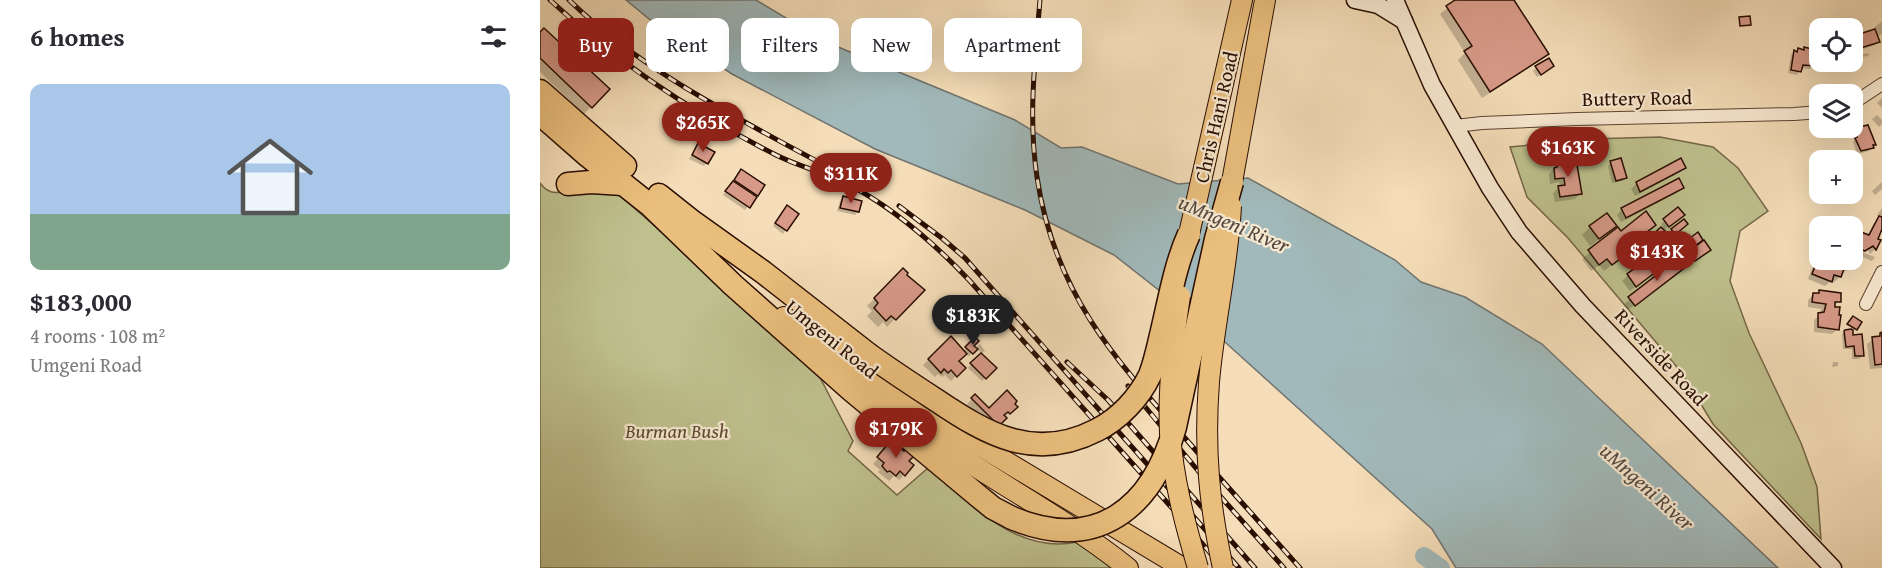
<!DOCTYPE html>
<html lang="en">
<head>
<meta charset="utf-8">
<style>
	body { margin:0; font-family:"Gentium Book Plus",serif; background:#f7f7f7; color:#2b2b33; height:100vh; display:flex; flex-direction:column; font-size:22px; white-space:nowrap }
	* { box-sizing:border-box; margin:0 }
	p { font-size:20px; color:#7c7c81 }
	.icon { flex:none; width:33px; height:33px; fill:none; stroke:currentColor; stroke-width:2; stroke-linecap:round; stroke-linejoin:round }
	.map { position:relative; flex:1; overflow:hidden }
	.side { display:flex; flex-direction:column; background:#fff; width:540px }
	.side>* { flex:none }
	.guide { position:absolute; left:18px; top:18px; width:570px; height:54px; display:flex; gap:12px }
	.fabs { position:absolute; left:1269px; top:18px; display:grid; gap:12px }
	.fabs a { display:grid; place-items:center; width:54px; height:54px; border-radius:12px; background:#fff; box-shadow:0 6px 24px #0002; font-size:30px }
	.price { position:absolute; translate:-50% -51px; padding:0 14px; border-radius:21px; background:#8f2418; color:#fff; font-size:20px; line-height:39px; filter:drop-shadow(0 2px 3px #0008) }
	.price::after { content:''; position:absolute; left:50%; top:36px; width:18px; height:14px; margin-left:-9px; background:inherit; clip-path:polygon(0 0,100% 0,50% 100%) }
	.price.active { background:#222; color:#fff }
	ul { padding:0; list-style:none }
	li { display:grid; align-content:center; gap:12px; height:318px; padding:0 30px }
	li+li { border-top:2px solid #e1e1e2 }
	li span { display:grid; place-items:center; height:186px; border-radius:12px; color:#555 }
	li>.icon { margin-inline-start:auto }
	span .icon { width:108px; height:108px; fill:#fffc; stroke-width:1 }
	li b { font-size:26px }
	h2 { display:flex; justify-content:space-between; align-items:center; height:72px; padding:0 30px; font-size:26px }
	.tag { padding:0 21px; border-radius:12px; background:#fff; box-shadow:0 6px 24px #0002; font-size:21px; line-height:54px }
	.tag.active { background:#8f2418; color:#fff }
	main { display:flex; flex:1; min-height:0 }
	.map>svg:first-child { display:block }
</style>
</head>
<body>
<main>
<section class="side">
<h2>6 homes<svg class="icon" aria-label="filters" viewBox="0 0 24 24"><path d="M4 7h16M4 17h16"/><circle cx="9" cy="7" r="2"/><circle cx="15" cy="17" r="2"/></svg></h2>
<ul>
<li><span style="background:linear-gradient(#a9c7e8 70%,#7fa58c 0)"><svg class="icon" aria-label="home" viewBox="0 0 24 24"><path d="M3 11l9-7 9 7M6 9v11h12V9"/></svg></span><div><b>$183,000</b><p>4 rooms · 108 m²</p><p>Umgeni Road</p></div></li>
</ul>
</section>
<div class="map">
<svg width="1342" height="568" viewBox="0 0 1342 568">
	<rect width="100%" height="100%" fill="#f4ddb8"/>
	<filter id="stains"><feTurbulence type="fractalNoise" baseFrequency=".00333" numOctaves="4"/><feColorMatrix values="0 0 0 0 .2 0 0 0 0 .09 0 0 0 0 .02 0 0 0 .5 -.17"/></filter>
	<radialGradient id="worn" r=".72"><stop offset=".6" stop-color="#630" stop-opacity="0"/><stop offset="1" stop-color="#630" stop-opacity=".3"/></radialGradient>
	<g fill="#bec08d" stroke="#746647" stroke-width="1.5">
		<path d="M1120,137L1173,147L1198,168L1228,211L1200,231L1190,281L1209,333L1261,443L1277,487L1281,539L1173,424L1142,373L1028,238L987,197L970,147L1049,139Z"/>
		<path d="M48,167L275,368L313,441L308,451L357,495L388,468C430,503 477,555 537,542L575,568H0V183C17,206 38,182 48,167Z"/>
	</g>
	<path fill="#a1b9ba" stroke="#717470" stroke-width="1.5" d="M86,0H216L286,42L475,120L521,148L542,147L638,184L708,178L855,260L881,282L925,297L1002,344L1238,568H916L892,529L686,343L574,255L485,210L335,149L192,74L109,19Z"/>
	<g fill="#0003">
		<path d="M918,0H972L1007,53L999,61L942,98L918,60L925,53L900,14Z"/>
		<path d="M1281,17L1283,20L1279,23L1277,20Z"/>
		<path d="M1342,21V34L1336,37L1338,42L1335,45L1312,53V39L1335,30L1334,28Z"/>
		<path d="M0,34L68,89L44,114L0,72Z"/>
		<path d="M1265,48L1274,65L1270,69L1261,68L1257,75L1248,73L1251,55L1254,52L1256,53L1258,50L1262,51Z"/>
		<path d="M1329,53L1328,56L1322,57L1323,54Z"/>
		<path d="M996,68L1009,69L997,77L993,71Z"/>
		<path d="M1342,98V108L1337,103Z"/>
		<path d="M1337,115L1342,120V124L1339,127L1332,119Z"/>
		<path d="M1316,130L1334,144L1329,151L1317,154L1313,142L1314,140L1312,133Z"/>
		<path d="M158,145L167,163L164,166L149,159Z"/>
		<path d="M1141,160L1144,167L1139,173L1095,196L1091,189L1096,184Z"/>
		<path d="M1071,162L1085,178L1082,181L1072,183L1068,166Z"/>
		<path d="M1017,164L1040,193L1035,199L1015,202L1013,193L1020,187L1019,182L1010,184L1009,174Z"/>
		<path d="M198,174L223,186L205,210L183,195Z"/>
		<path d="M1342,182V189L1335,195L1332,191Z"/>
		<path d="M1142,187L1137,193L1081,222L1077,215L1082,209Z"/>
		<path d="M303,198L318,212L315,215L297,211L300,201Z"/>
		<path d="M1342,208V226L1336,239L1339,241L1335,249L1330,254L1328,250L1324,253L1335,257L1332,261L1315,254L1313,257L1311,266L1306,271L1302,270L1300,277L1294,282L1291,281L1285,286L1268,279L1274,263L1279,257L1280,260H1312V232L1314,231L1327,236L1334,223L1340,217L1337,215Z"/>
		<path d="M1138,209L1139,218L1123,231L1126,234L1114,245L1110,240L1123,227L1121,224Z"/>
		<path d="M244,211L257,214L243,234L233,226Z"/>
		<path d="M1144,221L1143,228L1131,237L1129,234Z"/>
		<path d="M1114,225L1097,240L1091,250L1064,271L1059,265L1051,271L1042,259L1078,229L1080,233Z"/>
		<path d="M1050,227L1072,229L1050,246L1042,235Z"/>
		<path d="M1145,231L1149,236L1143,242L1138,236Z"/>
		<path d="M1155,246L1166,253L1151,263L1144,254L1139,258L1140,271L1088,310L1084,304L1125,271L1122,266L1090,291L1082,281L1088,275L1119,250L1130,256Z"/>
		<path d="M363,270L365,275L383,290L347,327L343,322L338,327L327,316L332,311L327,306Z"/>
		<path d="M1280,292L1299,301L1292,308L1298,329L1292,334L1274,332V320L1280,314L1281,309L1268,307V300L1274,294L1277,295Z"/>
		<path d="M1306,331L1312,337L1323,355L1319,359H1312V349H1303L1302,334Z"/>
		<path d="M1341,334H1342V368L1330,369L1327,344Z"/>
		<path d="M411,338L423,351L435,339L432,346L436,349L429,356L425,353L417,361L423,368L411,381L405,375L402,377L398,374L395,377L383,365Z"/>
		<path d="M440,344L445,351L441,354L437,347Z"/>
		<path d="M441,355L454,368L442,381L428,368Z"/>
		<path d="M1293,362H1298V366L1292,367Z"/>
		<path d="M435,396L449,410L473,403L475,406L453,430L427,404Z"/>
		<path d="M346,448L364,452L367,462L364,475L359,480L354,476L349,481L338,472L340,470L333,464Z"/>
	</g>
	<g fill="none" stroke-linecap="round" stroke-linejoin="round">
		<path stroke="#a1b9ba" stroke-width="18" d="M884,556L901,568"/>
	</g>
	<g fill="#d79a88" stroke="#290d01" stroke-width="1.5">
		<path d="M915,0H974L1009,54L950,92L924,51L932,46L906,6Z"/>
		<path d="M1210,16L1211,25L1200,26L1199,17Z"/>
		<path d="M4,28L70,89L52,108L0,58V32Z"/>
		<path d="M1335,29L1340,42L1314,50L1313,36Z"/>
		<path d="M1264,47L1272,49L1271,51L1278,53L1275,66L1263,65L1261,72L1251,70L1254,50L1257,52L1258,48L1264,50Z"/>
		<path d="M1009,58L1014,66L1001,75L995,66Z"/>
		<path d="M1328,125L1336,145H1333L1334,148L1321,151L1315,138L1317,137L1315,128Z"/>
		<path d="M158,143L175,152L168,164L152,155Z"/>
		<path d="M1081,158L1087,178L1076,181L1070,161Z"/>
		<path d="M1141,158L1146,168L1100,192L1096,182Z"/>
		<path d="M1036,159L1042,194L1020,197L1018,186L1025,185L1024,178L1015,179L1014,168L1017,167L1016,162Z"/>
		<path d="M201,169L225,185L218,196L194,180Z"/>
		<path d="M1139,178L1144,188L1086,218L1081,208Z"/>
		<path d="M193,181L217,197L210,208L185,191Z"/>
		<path d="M303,196L322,201L319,212L300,208Z"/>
		<path d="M247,205L259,214L247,231L235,223Z"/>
		<path d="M1138,207L1145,215L1129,227L1123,219Z"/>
		<path d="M1106,211L1116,225L1098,239L1101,243L1072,265L1067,259L1059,265L1048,250L1078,227L1081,231Z"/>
		<path d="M1067,213L1077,226L1059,239L1049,226Z"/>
		<path d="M1339,216L1342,217V229L1338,239L1341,240L1336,250L1333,246L1325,251L1320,249L1319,253L1312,250L1313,229L1329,235Z"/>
		<path d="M1144,219L1148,224L1135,235L1131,229Z"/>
		<path d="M1121,227L1128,234L1119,243L1112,235Z"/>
		<path d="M1158,232L1163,240L1130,265L1118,249L1124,245L1130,253Z"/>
		<path d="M1164,240L1171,250L1155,261L1148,252Z"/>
		<path d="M1115,253L1125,265L1096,287L1087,274Z"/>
		<path d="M1312,255L1317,257L1313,266L1306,264L1301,277L1294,275L1292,282L1272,274L1279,256L1280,260H1312Z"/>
		<path d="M1140,257L1147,266L1095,306L1088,297Z"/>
		<path d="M363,268L368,273L367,275L385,290L356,320L351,316L346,321L334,308L338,303L334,298Z"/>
		<path d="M1279,290L1301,293V302H1295V307H1300L1299,315H1301L1299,330L1278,327V313L1284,312L1286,304L1272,302L1273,293H1279Z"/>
		<path d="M1313,316L1322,322L1317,330L1307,324Z"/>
		<path d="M1311,329L1313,330V335L1322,334L1324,356H1315L1314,346L1306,347L1304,331L1305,330Z"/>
		<path d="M1342,332V364L1335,365L1332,337L1340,336V333Z"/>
		<path d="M411,336L427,354L419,361L426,368L417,377L411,370L408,373L404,369L401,373L388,359Z"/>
		<path d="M435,337L439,341L434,346L438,349L433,354L425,347Z"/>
		<path d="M441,353L457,368L446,379L430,363Z"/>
		<path d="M467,390L477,401L475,404L478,407L470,414L468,412L464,415L467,418L459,426L431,398L435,394L449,408Z"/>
		<path d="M351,440L364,451L365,449L374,456L369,461L374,465L365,476L360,471L356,476L350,471L347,472L342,466L344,463L337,457Z"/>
	</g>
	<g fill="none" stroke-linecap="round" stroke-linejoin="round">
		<g stroke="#5c412f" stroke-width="14">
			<g id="street">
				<path d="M1312,104L1342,84"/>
				<path d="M915,126L942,123L1037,119L1254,114L1280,112"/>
				<path d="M1326,304L1342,272"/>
			</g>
		</g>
		<g stroke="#290d01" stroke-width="19">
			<g id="secondary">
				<path d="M815,0L838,5L864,21"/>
				<path d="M855,0L892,85L950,188L979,232L1043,306L1293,568"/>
			</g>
		</g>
		<g stroke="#290d01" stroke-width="22">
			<g id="primary">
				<path d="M692,182L725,0"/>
				<path d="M649,234L702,0"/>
				<path d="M244,317C294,359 344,403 397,441C460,485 528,520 588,568"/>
				<path d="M300,346L354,389L410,428L643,568"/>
			</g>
		</g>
		<g stroke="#290d01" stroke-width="25">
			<g id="highway">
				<path d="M0,91L85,166"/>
				<path d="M0,114L48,156L111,206L193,285L310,389L437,495L453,508L472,518"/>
				<path d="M28,184L51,182L83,184"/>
				<path d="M119,195L153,222L223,272L328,354"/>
			</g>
		</g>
		<use href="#street" stroke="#f8e9d1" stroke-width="12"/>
		<use href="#secondary" stroke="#f8e9d1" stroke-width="16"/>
		<use href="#primary" stroke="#eabe7c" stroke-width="20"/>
		<use href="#highway" stroke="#eabe7c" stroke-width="22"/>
		<g stroke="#290d01" stroke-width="5">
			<g id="rail">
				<path d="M10,0C78,63 153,113 236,155C258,166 282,172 304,182C351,206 393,242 429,280L632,508L683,568"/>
				<path d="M29,0C104,73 202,120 293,170"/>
				<path d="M500,0C495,59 488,118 497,177C514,291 572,356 645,438C683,482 722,525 760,568"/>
				<path d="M359,206L403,239L425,258L699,568"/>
				<path d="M527,362L568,400L715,568"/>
				<path d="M588,386L664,478L744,568"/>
			</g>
		</g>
		<use href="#rail" stroke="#f8e9d1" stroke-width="3" stroke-dasharray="9" stroke-linecap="butt"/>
		<g stroke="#290d01" stroke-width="22" stroke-linecap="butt">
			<g id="primary-bridge">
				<path d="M640,296C633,341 628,387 630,433C633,479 645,524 658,568"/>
				<path d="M683,568C669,504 664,448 669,382C674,323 688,265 691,206"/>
			</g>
		</g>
		<g stroke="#290d01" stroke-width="25" stroke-linecap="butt">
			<g id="highway-bridge">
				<path d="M328,354C350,370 373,385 396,400C448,435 495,462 557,430C579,419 599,398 610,375C615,362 618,348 621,335C629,302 635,265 649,234"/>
				<path d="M472,518C556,553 612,509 635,427L676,239L692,182"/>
			</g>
		</g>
		<use href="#primary-bridge" stroke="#eabe7c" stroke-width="20"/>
		<use href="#highway-bridge" stroke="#eabe7c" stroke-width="22"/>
	</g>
	<g text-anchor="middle" stroke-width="4.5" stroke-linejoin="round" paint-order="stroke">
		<g font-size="20" fill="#290d01" stroke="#f8e9d1">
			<text transform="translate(1097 98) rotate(-1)" y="7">Buttery Road</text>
			<text transform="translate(676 117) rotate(-77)" y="7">Chris Hani Road</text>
			<text transform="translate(292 339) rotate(39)" y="7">Umgeni Road</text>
			<text transform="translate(1121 357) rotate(47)" y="7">Riverside Road</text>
		</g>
		<g font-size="20" font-style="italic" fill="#5d4c32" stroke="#f8e9d1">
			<text x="137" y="438">Burman Bush</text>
		</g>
		<g font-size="21" font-style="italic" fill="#534942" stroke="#f8e9d1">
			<text transform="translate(694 224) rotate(23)" y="7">uMngeni River</text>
			<text transform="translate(1107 487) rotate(42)" y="7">uMngeni River</text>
		</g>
	</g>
	<rect width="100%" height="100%" filter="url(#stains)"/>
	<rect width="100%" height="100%" fill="url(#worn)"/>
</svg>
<div class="fabs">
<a><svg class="icon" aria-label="locate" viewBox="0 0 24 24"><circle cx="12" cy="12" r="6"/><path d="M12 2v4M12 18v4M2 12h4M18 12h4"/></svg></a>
<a><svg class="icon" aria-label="layers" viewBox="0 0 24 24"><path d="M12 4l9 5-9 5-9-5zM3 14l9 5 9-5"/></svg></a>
<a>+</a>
<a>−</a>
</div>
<b class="price" style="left:163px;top:153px">$265K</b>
<b class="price" style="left:1028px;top:178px">$163K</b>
<b class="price" style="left:311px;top:204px">$311K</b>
<b class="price" style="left:1117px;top:282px">$143K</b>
<b class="price active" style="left:433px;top:346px">$183K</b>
<b class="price" style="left:356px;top:459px">$179K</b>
<div class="guide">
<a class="tag active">Buy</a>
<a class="tag">Rent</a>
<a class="tag">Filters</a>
<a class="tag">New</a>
<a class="tag">Apartment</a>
</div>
</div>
</main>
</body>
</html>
